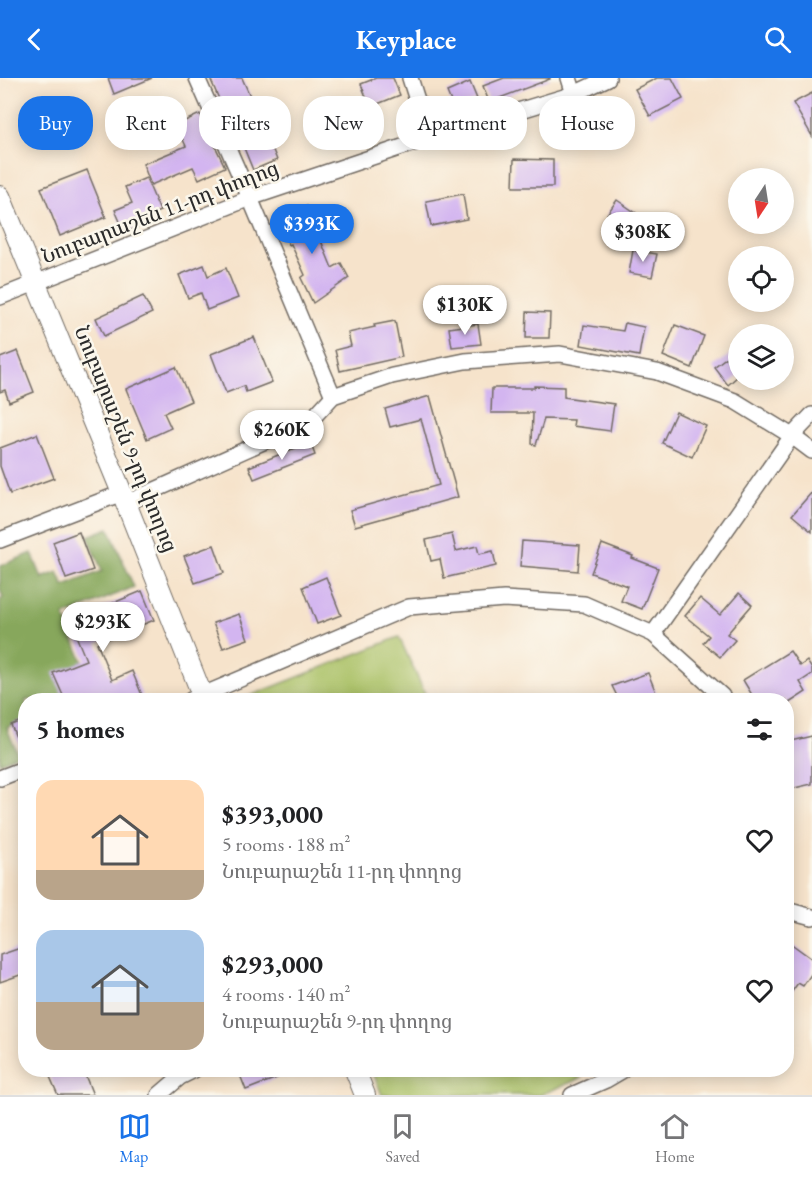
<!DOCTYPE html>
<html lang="en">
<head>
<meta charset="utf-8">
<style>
	body { margin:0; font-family:"EB Garamond","Noto Serif Armenian",serif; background:#f6f6f6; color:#202124; height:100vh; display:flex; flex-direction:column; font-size:22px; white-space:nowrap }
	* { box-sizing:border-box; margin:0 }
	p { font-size:20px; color:#757577 }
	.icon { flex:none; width:33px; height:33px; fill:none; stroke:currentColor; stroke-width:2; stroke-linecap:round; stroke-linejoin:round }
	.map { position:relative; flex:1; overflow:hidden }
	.drawer { position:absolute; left:18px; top:615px; width:776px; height:384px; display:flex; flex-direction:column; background:#fff; border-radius:24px; box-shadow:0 3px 15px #0003 }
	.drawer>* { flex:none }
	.hud { position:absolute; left:18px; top:18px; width:777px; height:54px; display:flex; gap:12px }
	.needle { width:39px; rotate:192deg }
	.controls { position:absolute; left:728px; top:90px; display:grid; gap:12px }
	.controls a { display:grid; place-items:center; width:66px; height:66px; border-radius:50%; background:#fff; box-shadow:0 3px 15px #0003; font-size:30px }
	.price { position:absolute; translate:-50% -51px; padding:0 14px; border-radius:21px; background:#fff; color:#222; font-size:20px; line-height:39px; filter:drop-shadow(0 2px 3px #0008) }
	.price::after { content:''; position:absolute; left:50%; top:36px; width:18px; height:14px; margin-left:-9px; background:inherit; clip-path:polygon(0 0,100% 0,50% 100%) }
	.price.current { background:#1a73e8; color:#fff }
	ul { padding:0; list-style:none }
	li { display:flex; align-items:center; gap:18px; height:150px; padding:0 18px }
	li span { display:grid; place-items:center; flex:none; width:168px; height:120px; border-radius:18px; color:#555 }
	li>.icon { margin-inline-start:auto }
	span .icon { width:72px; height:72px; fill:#fffc; stroke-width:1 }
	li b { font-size:26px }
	h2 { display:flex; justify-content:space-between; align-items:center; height:72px; padding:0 18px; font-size:26px }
	.chip { padding:0 21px; border-radius:24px; background:#fff; box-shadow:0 3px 15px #0003; font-size:21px; line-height:54px }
	.chip.current { background:#1a73e8; color:#fff }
	header { display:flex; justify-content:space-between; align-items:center; height:78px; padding:0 18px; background:#1a73e8; color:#fff; font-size:27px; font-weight:700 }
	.tab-bar { display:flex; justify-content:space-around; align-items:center; height:84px; border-top:2px solid #e0e0e0; background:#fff; font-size:16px; color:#757577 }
	.tab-bar a { display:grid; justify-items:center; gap:3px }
	.tab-bar .current { color:#1a73e8 }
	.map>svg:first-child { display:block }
</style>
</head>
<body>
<header><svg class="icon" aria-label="back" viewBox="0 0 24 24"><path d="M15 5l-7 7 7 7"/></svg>Keyplace<svg class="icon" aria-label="search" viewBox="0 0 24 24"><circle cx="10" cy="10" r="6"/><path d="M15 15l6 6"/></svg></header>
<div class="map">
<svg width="812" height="1017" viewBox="0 0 812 1017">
	<rect width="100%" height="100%" fill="#fbf7ec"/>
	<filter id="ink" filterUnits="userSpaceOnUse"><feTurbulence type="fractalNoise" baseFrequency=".0167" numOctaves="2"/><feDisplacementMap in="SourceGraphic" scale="12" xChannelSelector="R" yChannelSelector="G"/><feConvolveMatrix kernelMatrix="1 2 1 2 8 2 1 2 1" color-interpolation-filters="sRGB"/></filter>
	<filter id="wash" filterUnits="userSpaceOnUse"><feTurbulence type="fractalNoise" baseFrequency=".008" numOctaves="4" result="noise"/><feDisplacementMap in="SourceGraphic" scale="24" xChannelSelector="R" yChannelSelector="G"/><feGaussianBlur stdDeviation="1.35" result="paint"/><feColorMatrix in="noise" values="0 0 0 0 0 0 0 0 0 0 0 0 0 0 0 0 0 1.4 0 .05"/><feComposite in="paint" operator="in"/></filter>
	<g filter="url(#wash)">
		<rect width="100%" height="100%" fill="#f6e3cb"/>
		<g fill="#aac166" stroke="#6a7648" stroke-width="1.5">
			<path d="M399,559L428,622H240Z"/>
			<path d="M372,992H577L581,1000L540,1017H382Z"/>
		</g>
		<path fill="#87a75b" stroke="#596943" stroke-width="1.5" d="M109,450L134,509L64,538L83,584L55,596L66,622H26L25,642L7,650L18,677L0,685V522L3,520L0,512V488L32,475L42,500L58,494L64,508L102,493L88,458Z"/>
		<g id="blocks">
			<g fill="#d3b5f0">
				<path d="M108,0H152L114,16Z"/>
				<path d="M210,0H242L255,29L262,26L273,52L266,55L277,82L253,92L226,26L222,28Z"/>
				<path d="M376,0H393L400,17L370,29L361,6Z"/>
				<path d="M504,0H550V1L489,24L483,8Z"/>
				<path d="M657,0H672L683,21L650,38L635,11Z"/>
				<path d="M470,4L477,21L454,31L447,14Z"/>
				<path d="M812,15V58L793,25Z"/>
				<path d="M609,22L624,46L611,55L595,30Z"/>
				<path d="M200,36L225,89L199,101L193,89L151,107L143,86L186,68L176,47Z"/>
				<path d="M514,81L553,82V109H513Z"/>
				<path d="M87,92L106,139L60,158L41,110Z"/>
				<path d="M146,100L160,133L138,142L141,148L125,155L115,132L132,125L125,109Z"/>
				<path d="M463,116L467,141L431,148L426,123Z"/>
				<path d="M617,122L636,135L627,149L607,136Z"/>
				<path d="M307,128L332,190L341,185L349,200L313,225L301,200L305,197L291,166L289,167L282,150L287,148L283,139Z"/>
				<path d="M633,172L657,176L652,199L629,195Z"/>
				<path d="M204,187L208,198L226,190L238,220L207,232L201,215L188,220L179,197Z"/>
				<path d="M143,218L152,235L104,258L96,240Z"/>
				<path d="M527,234L550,235L549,260H526Z"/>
				<path d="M395,243L402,279L340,293L335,272L351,268L348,255L375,249L374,247Z"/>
				<path d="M625,245L644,249L639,278L581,267L584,247L623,253Z"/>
				<path d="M478,246L481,266L452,269L449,250Z"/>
				<path d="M675,247L704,258L692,290L663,278Z"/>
				<path d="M254,259L272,304L246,314L244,308L226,315L211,276Z"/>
				<path d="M18,273L34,314L9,324L5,312L0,314V280Z"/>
				<path d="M732,275L738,282V298L728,307L714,289Z"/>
				<path d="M176,289L191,323L164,335L171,350L147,361L126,311Z"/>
				<path d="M534,308L564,309V319L614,326L610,353L573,348L574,342L544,341L536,367L532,366L533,335H491L492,310H534Z"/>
				<path d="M430,318L458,419L355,448L350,432L439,407L421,341L390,349L385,331Z"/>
				<path d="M676,334L706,348L692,379L662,365Z"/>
				<path d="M37,356L54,400L10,416L0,388V370Z"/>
				<path d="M310,364L315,377L254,401L249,389Z"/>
				<path d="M812,414V454L792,437Z"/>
				<path d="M79,454L93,492L66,501L53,464Z"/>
				<path d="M452,456L456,473L477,468L479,476L493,473L496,488L444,500L440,481L431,483L426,462Z"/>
				<path d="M522,463L580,467L578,493L520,488Z"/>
				<path d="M602,466L633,478L632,480L658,490L642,531L621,523L627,508L591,495Z"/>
				<path d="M214,467L224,495L195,505L184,478Z"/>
				<path d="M326,499L341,537L317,546L303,509Z"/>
				<path d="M142,513L154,542L97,565L112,602L132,593L144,622H65L53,595L86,582L70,543Z"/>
				<path d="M739,515L752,527L727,556L735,562L720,579L703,565L709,558L685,538L700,520L720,537Z"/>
				<path d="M239,536L248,561L223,570L213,545Z"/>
				<path d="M790,573L800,588L807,583L812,591V596L800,604L806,614L786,627V622H755L743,602Z"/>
				<path d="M648,595L659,622H619L612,608Z"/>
				<path d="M26,641V681H25L11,647Z"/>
				<path d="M812,658V706L790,711L786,695V664Z"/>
				<path d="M786,862L812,881V895L803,908L798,905L786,922Z"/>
				<path d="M26,868V895L0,904V877Z"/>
				<path d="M47,992H83L93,1017H58Z"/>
				<path d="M238,992H297L246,1012Z"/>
			</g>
		</g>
	</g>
	<g filter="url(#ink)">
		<use href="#blocks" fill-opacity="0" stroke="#726b63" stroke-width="1.5"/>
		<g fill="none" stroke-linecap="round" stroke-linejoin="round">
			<g stroke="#726b63" stroke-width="18">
				<g id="minor">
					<path d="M197,0L250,120L333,318"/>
					<path d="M410,0L429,60"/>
					<path d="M569,0L574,16"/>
					<path d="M0,219L250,120L429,60L574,16L608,0"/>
					<path d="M126,425L310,343L333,318L392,298L465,283L560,276L657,294L735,323L792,358L812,373"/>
					<path d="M0,462L122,415"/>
					<path d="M653,556L792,358L812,337"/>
					<path d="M191,622L409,529L504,521L584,526L653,556L722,618L723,622"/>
					<path d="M0,700L26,690"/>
					<path d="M786,832L812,839"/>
					<path d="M159,1017L180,999L194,992"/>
					<path d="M572,1017L606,1002L623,992"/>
				</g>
			</g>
			<g stroke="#726b63" stroke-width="22">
				<g id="major">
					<path d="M0,118L122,415L204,622"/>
					<path d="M355,992L365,1017"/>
				</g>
			</g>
			<use href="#minor" stroke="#fff" stroke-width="15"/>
			<use href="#major" stroke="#fff" stroke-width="20"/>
		</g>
	</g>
	<g text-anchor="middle" stroke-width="5" stroke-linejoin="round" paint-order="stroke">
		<g font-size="21" fill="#2b2b2b" stroke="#fbf7ec">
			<text transform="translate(160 134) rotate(-21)" y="7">Նուբարաշեն 11-րդ փողոց</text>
			<text transform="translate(126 361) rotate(68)" y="7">Նուբարաշեն 9-րդ փողոց</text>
		</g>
	</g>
</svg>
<div class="controls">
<a><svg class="needle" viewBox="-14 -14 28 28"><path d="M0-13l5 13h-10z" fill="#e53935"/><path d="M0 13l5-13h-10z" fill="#757577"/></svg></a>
<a><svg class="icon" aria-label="locate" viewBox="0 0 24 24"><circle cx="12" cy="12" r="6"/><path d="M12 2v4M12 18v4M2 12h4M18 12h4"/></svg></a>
<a><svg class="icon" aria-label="layers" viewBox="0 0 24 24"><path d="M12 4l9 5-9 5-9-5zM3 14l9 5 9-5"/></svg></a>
</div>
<b class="price current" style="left:312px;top:177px">$393K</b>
<b class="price" style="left:643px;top:185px">$308K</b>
<b class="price" style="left:465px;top:258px">$130K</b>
<b class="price" style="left:282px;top:383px">$260K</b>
<b class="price" style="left:103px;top:575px">$293K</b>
<div class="hud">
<a class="chip current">Buy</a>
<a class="chip">Rent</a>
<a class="chip">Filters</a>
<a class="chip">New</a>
<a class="chip">Apartment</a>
<a class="chip">House</a>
</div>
<section class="drawer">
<h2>5 homes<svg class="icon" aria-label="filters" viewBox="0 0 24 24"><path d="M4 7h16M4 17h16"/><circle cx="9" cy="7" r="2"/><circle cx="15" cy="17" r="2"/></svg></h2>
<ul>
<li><span style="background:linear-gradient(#ffd9b3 75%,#b9a48a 0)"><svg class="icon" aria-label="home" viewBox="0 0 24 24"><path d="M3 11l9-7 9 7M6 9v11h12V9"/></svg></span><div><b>$393,000</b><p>5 rooms · 188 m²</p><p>Նուբարաշեն 11-րդ փողոց</p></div><svg class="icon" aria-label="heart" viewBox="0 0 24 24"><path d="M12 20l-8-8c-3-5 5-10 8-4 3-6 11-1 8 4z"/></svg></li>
<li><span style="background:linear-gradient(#a9c7e8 60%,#b9a48a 0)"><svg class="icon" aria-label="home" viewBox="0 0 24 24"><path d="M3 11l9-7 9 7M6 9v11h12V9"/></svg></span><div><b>$293,000</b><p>4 rooms · 140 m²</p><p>Նուբարաշեն 9-րդ փողոց</p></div><svg class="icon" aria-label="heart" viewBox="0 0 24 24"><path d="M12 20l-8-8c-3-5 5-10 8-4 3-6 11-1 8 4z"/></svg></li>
</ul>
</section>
</div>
<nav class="tab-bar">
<a class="current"><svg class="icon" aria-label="map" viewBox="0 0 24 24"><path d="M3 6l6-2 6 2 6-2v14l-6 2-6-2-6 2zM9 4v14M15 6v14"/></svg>Map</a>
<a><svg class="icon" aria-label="saved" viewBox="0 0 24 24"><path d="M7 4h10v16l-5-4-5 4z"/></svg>Saved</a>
<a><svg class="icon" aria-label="home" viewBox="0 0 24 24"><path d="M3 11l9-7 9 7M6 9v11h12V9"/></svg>Home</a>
</nav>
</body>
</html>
